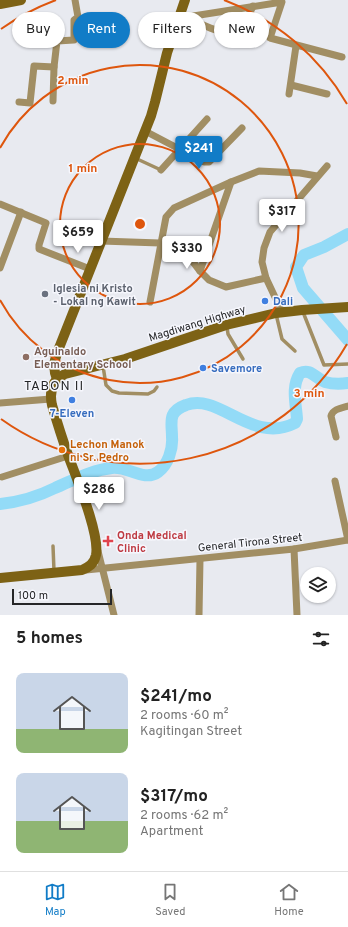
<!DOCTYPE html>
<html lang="en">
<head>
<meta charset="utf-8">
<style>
	body { margin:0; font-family:Overpass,sans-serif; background:#f6f6f6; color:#222; height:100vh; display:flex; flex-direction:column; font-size:15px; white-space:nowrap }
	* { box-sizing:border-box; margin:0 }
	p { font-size:13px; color:#767676 }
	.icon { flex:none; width:22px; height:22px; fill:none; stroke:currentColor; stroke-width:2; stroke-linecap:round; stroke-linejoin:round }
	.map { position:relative; height:615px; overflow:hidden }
	.side { display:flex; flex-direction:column; background:#fff; flex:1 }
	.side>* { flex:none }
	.guide { position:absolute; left:12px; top:12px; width:324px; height:36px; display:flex; gap:8px }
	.controls { position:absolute; left:300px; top:567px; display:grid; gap:8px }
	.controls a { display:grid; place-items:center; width:36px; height:36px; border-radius:50%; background:#fff; box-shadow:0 1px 3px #0004; font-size:20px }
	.scale { position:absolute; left:12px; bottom:10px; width:100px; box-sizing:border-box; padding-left:4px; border:2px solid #252628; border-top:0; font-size:11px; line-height:14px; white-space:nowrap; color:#252628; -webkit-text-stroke:3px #f6f7fd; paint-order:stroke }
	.price { position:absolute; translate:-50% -34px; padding:0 9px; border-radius:4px; background:#fff; color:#222; font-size:13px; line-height:26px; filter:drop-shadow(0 1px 2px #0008) }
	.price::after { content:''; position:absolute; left:50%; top:24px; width:12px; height:9px; margin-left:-6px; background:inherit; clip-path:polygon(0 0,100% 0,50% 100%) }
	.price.current { background:#117cc7; color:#fff }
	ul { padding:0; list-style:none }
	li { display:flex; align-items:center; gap:12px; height:100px; padding:0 16px }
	li span { display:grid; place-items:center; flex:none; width:112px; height:80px; border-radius:8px; color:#555 }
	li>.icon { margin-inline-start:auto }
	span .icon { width:48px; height:48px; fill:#fffc; stroke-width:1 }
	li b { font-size:17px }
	h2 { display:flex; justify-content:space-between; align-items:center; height:48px; padding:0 16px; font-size:17px }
	.tag { padding:0 14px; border-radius:18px; background:#fff; box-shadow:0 1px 3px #0004; font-size:14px; line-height:36px }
	.tag.current { background:#117cc7; color:#fff }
	.menu { display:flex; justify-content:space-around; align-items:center; height:56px; border-top:1px solid #e0e0e0; background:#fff; font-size:11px; color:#767676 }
	.menu a { display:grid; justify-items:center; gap:2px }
	.menu .current { color:#117cc7 }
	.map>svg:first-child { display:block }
</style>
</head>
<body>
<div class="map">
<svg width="348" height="615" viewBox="0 0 348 615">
	<rect width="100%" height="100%" fill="#e8eaf0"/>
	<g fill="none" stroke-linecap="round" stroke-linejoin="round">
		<g stroke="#93dbf7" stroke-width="12">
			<path d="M348,234L324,247L304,255L296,267L303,288L348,340"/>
			<path d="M0,504C19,502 37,497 55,488C74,480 91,470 112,468C128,466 144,482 158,472C168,465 173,449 172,437C172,422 167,412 186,405C219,392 252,445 295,423L297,419C296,403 291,387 300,373C311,368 315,378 325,382C332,384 341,384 348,383"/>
		</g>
		<g stroke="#a18e63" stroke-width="3.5">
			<path d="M135,158L161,170"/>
			<path d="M303,312L324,365L348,364"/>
			<path d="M276,314L282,339L295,351"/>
			<path d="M227,327L228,334L243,359"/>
			<path d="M103,366L106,385L112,391L119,393L148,394L154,391L157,387"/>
			<path d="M53,546L54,571"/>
		</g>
		<g stroke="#a18e63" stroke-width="7">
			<path d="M179,16L187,17L282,2L270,38L342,57"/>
			<path d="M187,17C196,22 225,37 234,31C237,29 240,25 243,22C247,17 251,12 253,6"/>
			<path d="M291,85L327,94"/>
			<path d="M289,94L296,46"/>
			<path d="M53,101L54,67"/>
			<path d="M19,102L30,103L34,66L54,67L57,41L74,40V20L78,17L75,0"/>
			<path d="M145,131L204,162H209L242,128"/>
			<path d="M161,170L207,119"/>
			<path d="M0,204L46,223L39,245V249L90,269"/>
			<path d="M101,241L160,243L175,249L190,258L200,271L209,280L226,287L266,278"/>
			<path d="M0,268L21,212"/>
			<path d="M200,271L231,182"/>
			<path d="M150,302L166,217L174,208L231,182L259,171L300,173L317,176"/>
			<path d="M282,312L266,278L262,262L264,248L270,232L327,166"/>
			<path d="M0,403L51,399"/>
			<path d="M336,437L331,416C333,409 341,408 348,406"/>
			<path d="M2,477L68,456"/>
			<path d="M335,481L348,540"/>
			<path d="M294,549L297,615"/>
			<path d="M98,551L114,615"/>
			<path d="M86,570L294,549L348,540"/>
			<path d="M199,615L200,559"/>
		</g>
		<g stroke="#7d6215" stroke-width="10">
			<path d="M0,4L21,0"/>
			<path d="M57,379C51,365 56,356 61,343L151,116L155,102L167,53L185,0"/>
			<path d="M0,578L82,570C89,567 94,564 96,555C100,534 76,477 68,455C62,438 57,422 52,405C49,391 52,380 65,374L125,359L226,325L276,313L302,310L348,307"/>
		</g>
	</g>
	<g fill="none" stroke="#de560d" stroke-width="2">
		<circle cx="140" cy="224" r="80"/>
		<path d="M0 148A159 159 0 1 1 0 300"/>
		<path d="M347 344A239 239 0 0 1 1 419M1 29A239 239 0 0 1 56 0M224 0A239 239 0 0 1 347 104"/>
	</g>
	<circle fill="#6b7280" stroke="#f6f7fd" stroke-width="1.5" cx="45" cy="294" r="4"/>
	<g fill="#3f7fe0" stroke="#f6f7fd" stroke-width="1.5">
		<circle cx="265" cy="301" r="4"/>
		<circle cx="203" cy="368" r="4"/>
		<circle cx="72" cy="400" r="4"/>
	</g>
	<circle fill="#8d6e63" stroke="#f6f7fd" stroke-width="1.5" cx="26" cy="357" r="4"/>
	<circle fill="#e8710a" stroke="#f6f7fd" stroke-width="1.5" cx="62" cy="450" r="4"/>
	<path fill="#e0444e" stroke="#f6f7fd" stroke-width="1.5" d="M106 535h4v4h4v4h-4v4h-4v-4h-4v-4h4z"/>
	<g text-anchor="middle" stroke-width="3" stroke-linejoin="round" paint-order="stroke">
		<g font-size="11" font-weight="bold" fill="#5b616d" stroke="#f6f7fd" text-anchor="start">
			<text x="53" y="292">Iglesia ni Kristo<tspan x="53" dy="13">- Lokal ng Kawit</tspan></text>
		</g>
		<g font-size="11" font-weight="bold" fill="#366cbe" stroke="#f6f7fd" text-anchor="start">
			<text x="273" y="305">Dali</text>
			<text x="211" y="372">Savemore</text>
			<text x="72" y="417" text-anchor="middle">7-Eleven</text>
		</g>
		<g font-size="11" fill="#252628" stroke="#f6f7fd">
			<text transform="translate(197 323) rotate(-17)" y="4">Magdiwang Highway</text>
			<text transform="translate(250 542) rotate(-6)" y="4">General Tirona Street</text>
		</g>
		<g font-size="11" font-weight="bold" fill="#785e54" stroke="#f6f7fd" text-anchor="start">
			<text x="34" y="355">Aguinaldo<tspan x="34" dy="13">Elementary School</tspan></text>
		</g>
		<g font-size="11" font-weight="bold" fill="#c56008" stroke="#f6f7fd" text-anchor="start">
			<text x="70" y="448">Lechon Manok<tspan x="70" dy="13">ni Sr. Pedro</tspan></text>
		</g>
		<g font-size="11" font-weight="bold" fill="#be3a42" stroke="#f6f7fd" text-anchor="start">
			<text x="117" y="539">Onda Medical<tspan x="117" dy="13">Clinic</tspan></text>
		</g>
		<g font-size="13" letter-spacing="1" fill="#252628" stroke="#f6f7fd">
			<text x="54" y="390">TABON II</text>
		</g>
	</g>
	<circle cx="140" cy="224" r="6" fill="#de560d" stroke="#f6f7fd" stroke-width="2"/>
	<g font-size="12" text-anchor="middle" font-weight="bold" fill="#de560d" stroke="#f6f7fd" stroke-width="3" stroke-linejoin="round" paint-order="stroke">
		<text x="73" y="84">2 min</text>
		<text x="83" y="172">1 min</text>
		<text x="309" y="397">3 min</text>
	</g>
</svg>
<div class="controls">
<a><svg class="icon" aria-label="layers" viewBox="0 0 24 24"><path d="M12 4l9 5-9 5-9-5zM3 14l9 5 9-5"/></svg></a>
</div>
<div class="scale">100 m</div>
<b class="price current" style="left:199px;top:170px">$241</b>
<b class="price" style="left:282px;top:233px">$317</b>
<b class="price" style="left:78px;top:254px">$659</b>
<b class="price" style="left:187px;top:270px">$330</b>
<b class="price" style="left:99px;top:511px">$286</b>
<div class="guide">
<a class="tag">Buy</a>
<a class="tag current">Rent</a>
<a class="tag">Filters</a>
<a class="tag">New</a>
</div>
</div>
<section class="side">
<h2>5 homes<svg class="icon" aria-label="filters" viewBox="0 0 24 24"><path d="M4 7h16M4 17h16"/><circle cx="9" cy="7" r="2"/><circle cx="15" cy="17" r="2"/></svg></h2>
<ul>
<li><span style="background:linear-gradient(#c9d6e8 70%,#8fb573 0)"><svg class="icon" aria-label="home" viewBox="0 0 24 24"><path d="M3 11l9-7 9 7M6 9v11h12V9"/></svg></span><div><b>$241/mo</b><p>2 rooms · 60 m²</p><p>Kagitingan Street</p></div></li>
<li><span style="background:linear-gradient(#c9d6e8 60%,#8fb573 0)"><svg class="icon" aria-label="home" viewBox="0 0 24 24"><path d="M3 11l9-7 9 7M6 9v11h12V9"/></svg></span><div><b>$317/mo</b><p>2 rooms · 62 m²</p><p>Apartment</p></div></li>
</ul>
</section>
<nav class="menu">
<a class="current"><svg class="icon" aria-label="map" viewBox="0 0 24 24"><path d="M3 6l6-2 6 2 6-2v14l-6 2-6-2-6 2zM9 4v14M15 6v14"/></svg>Map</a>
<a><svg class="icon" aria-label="saved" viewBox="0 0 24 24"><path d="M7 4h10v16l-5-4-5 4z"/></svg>Saved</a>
<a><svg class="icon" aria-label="home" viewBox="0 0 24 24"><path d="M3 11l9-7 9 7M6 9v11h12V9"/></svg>Home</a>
</nav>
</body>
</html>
